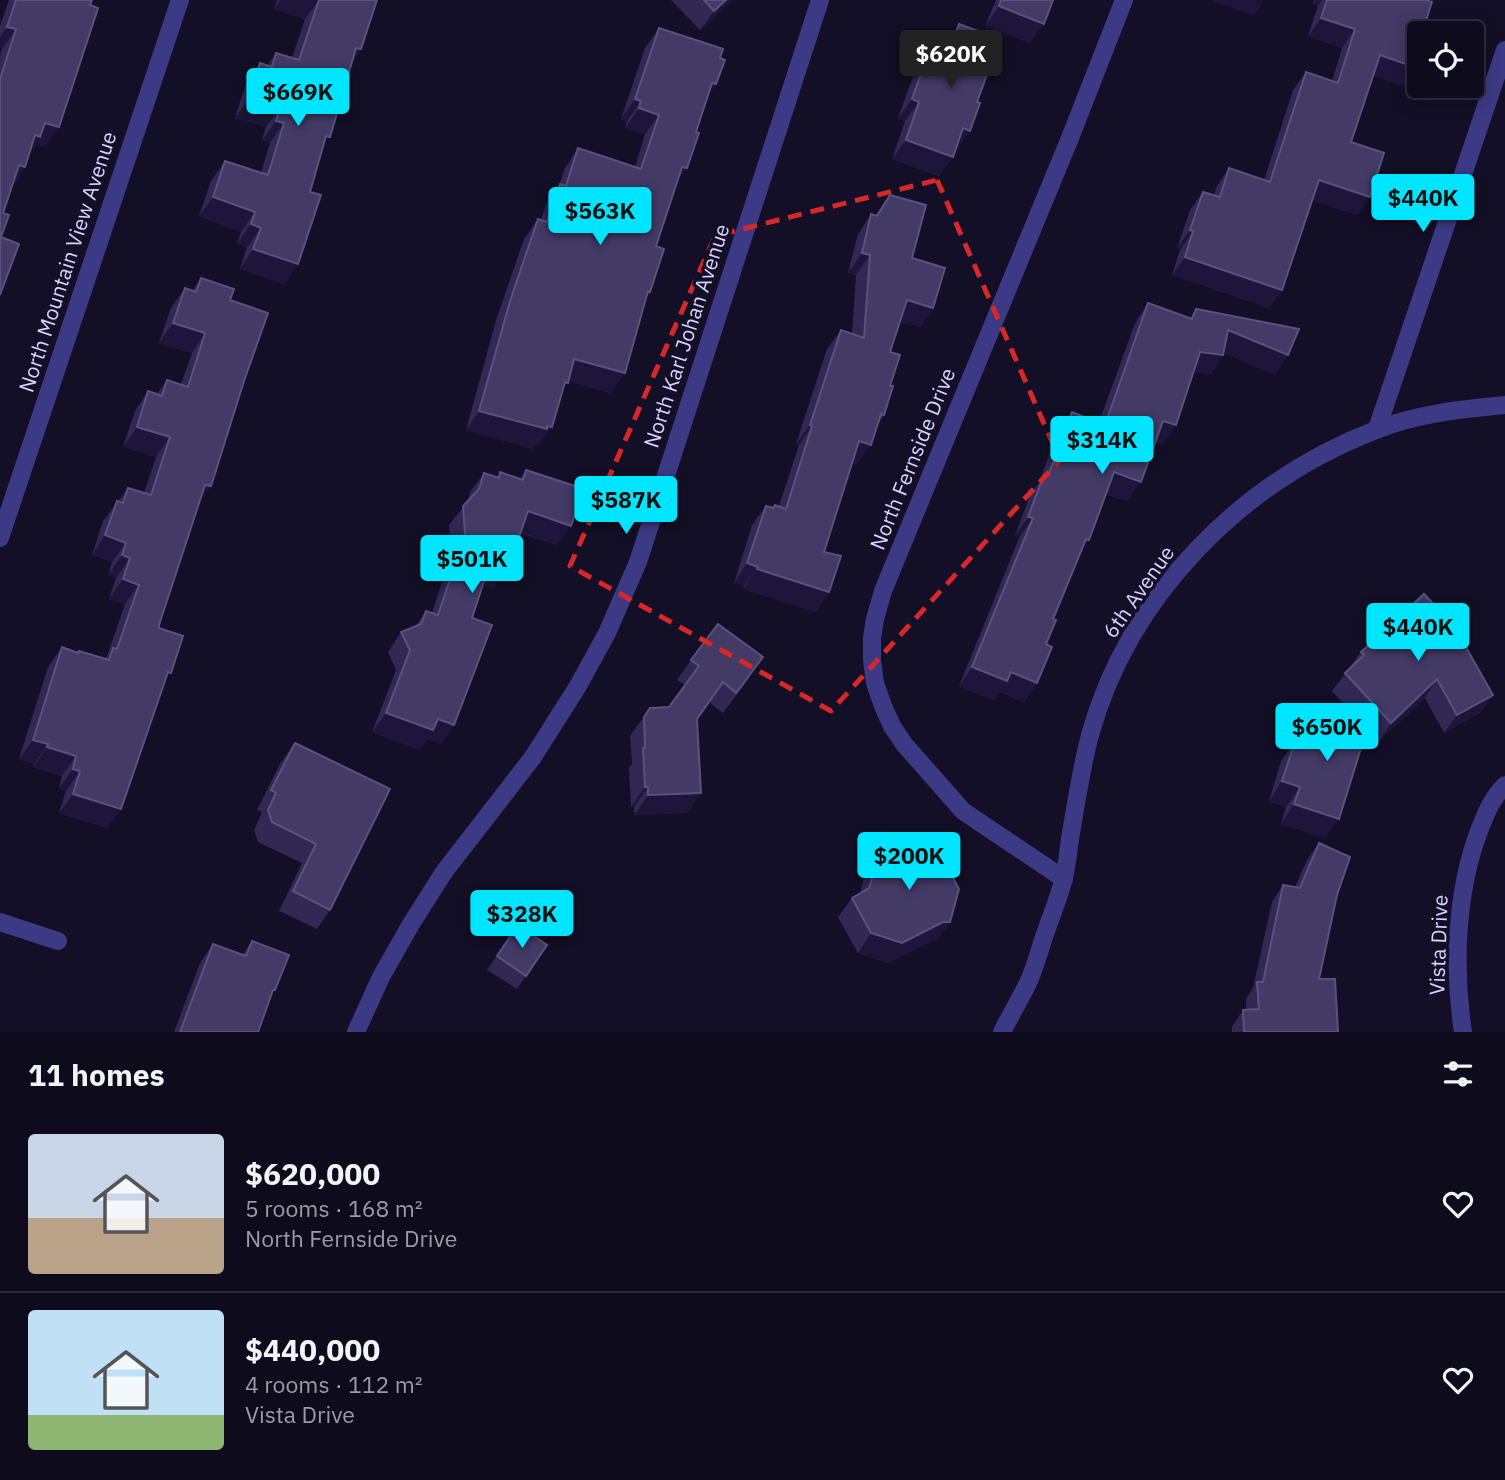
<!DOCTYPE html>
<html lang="en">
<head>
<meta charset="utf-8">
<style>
	body { margin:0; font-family:"IBM Plex Sans",sans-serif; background:#1c1929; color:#f1f3f6; height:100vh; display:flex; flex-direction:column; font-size:26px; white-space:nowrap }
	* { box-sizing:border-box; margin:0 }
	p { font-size:23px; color:#9b9ba3 }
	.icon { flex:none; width:38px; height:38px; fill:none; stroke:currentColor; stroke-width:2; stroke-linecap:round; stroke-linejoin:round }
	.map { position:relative; height:1032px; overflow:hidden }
	.panel { display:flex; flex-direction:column; background:#0e0b1c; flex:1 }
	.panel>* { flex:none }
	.fabs { position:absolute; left:1407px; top:21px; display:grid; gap:14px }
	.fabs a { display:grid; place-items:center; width:77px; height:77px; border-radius:7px; background:#0e0b1c; box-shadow:0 4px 18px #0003,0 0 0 2px #2e2b3b; font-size:35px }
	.price { position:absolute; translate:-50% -60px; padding:0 16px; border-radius:7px; background:#00e5ff; color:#111; font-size:23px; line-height:46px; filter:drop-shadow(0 2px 4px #0008) }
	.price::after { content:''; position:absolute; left:50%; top:42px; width:21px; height:16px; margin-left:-10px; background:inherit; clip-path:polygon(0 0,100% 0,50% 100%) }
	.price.selected { background:#222; color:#fff }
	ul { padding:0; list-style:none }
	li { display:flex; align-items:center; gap:21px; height:175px; padding:0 28px }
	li+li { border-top:2px solid #2e2b3b }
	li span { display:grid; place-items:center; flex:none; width:196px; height:140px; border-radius:7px; color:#555 }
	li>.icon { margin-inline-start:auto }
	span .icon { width:84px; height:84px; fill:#fffc; stroke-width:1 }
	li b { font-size:30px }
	h2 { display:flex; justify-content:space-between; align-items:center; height:84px; padding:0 28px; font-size:30px }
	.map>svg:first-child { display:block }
</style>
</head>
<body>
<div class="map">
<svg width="1505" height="1032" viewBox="0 0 1505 1032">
	<rect width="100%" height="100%" fill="#130f26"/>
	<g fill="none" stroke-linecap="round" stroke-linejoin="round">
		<g stroke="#3d3a85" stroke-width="18">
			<path d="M1377,429L1505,50"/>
			<path d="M0,538L180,0"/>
			<path d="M1064,879L963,811L904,744L892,726L883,706L875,683L872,660V638L875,619L883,591L1070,138L1124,0"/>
			<path d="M0,922L58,941"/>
			<path d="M356,1032L381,977L411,924L444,872L533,757L578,686L607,633L638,562L820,0"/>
			<path d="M1002,1032C1010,1016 1019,1001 1027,985C1034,971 1038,955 1043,940C1049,921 1058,901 1063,881C1067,867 1068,853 1070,839C1076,804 1081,769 1090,735C1129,595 1241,482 1376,430C1416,414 1462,409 1505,405"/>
			<path d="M1463,1032C1453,967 1456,892 1479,831C1486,813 1492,798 1505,785"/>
		</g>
	</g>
	<g fill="#312854">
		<path d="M9,0H92L45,147L36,144L30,153L25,167L13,185L3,213L1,237L0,295V55L2,49L0,48V26Z"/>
		<path d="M277,0H377L361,49L353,61L323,146L310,192L285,284L240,269L247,247L237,244L241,232L199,216L211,181L225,161L261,173L270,143L262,140L266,127L235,118L246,83L260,63L267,66L276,53L292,58L305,19L274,9Z"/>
		<path d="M671,0H733L700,30Z"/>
		<path d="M996,0H1053L1030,43L985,26Z"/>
		<path d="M1314,0H1426L1404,86L1373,76L1351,142L1357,215L1312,200L1282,290L1269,308L1172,275L1180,250L1177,248L1190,210L1203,192L1214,195L1217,186L1229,168L1264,180L1293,90L1306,72L1332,81L1342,48L1308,36L1318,6L1313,4Z"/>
		<path d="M959,24L956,151L939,176L892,159L905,121L898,118L917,66L931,46L943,50L945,44Z"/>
		<path d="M659,28L720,58L716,84L707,97L676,185L656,246L650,292L646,299L611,393L568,381L562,390L538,446H535L533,449L466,430L497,317L524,239L538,219L541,220L546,204L559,186L565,168L578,148L635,167L645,134L625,128L627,121L621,119L645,48Z"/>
		<path d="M890,195L912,258L933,308L920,327L900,322L890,352V386L884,415L878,424L857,464L852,463L824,552L829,592L816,612L743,589L744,586L734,583L752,525L766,506L773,508L775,505L779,506L799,445L796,444L827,349L841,330L852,334L856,275L848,273L858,234L871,214L875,216Z"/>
		<path d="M201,278L230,300L199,502L159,625L164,683L107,828L59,813L66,791L59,788L62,776L33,767L34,764L19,759L48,667L62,647L77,653L79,651L105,659L107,656L125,604L109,599L116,578L108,575L112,562L92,555L103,521L128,488L144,493L156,457L123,447L135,411L148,391L157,394L167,380L181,384L192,353L159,343L171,308L185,288L192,291Z"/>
		<path d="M1148,303L1190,318L1196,309L1275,375L1224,353L1210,375L1193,372L1176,425L1162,445L1155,442L1127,501L1106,494L1079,554L1053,619L1046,644L1037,683L1024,702L1000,692L994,700L959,686L1019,538L1015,536L1030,495L1039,482L1058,432L1072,412L1099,422L1135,323Z"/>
		<path d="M526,470L557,545L520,533L494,589L483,585L472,618L454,725L441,744L427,739L420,750L372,732L396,670L388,652L401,632L415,627L426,611L432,613L451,555L449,525L468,501L470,492L484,473L497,477L500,472L520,479Z"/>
		<path d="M1361,652L1493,695L1480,713L1444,733L1425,698L1379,741L1367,728L1325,838L1281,824L1286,807L1269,801L1281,761L1295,741L1306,745L1312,726L1326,706L1354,715L1332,691Z"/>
		<path d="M691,660L750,677L723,713L709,702L697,719L687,813L634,815V807H631L629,768L632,764L630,736L650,708L669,707L685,685L677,680Z"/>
		<path d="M295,743L330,910L317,929L279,911L302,863L258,842L254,830L262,812L257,810L281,762Z"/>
		<path d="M1319,843L1337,895L1319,979L1338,1032H1232V1027L1243,1010H1246V999L1253,988L1272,902L1283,885L1295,887L1307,860Z"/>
		<path d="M887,845L936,942H930L888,963L858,953L838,917L852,898L860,894L864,878Z"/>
		<path d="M518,925L547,945L517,989L487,970Z"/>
		<path d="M252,941L270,998L258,1032H174L200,963L213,944L243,954Z"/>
	</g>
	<g fill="#1d163a">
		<path d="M280,0H319L305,19L274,9Z"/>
		<path d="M726,0H733L700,30L714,11Z"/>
		<path d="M1213,0H1257L1263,2L1254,16L1212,1Z"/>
		<path d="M1316,0H1322L1318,6L1313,4Z"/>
		<path d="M999,6L1044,24L1030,43L985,26Z"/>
		<path d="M1321,18L1355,29L1342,48L1308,36Z"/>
		<path d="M7,27L16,29L2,49L0,48V37Z"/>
		<path d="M356,48L361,49L347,69Z"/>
		<path d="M1380,55L1417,68L1404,86L1367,74Z"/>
		<path d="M712,83L716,84L703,104Z"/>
		<path d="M249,98L280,108L266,127L235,118Z"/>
		<path d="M635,99L641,101L627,121L621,119Z"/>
		<path d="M912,99L919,102L905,121L898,118Z"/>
		<path d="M639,108L659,115L645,134L625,128Z"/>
		<path d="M276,121L284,123L270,143L262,140Z"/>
		<path d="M45,123L59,127L45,147L36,144L27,157L21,155Z"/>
		<path d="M963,128L970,131L956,151L949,148Z"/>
		<path d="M906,140L953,157L939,176L892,159Z"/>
		<path d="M19,165L25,167L11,187Z"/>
		<path d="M682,167L687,168L673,188Z"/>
		<path d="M1319,180L1370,197L1357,215L1307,199Z"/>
		<path d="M213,197L255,212L241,232L199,216Z"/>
		<path d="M251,224L261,228L247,247L237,244Z"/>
		<path d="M1190,230L1193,231L1180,250L1177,248Z"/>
		<path d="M253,249L298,264L285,284L240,269Z"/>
		<path d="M862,253L870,255L856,275L848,273Z"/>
		<path d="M1185,257L1282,290L1269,308L1172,275Z"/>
		<path d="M907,300L933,308L920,327L894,320Z"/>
		<path d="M173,323L205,333L192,353L159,343Z"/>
		<path d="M1228,330L1288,355L1275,375L1215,349Z"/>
		<path d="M1200,352L1223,355L1210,375L1186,371Z"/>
		<path d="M574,359L625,373L611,393L560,379Z"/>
		<path d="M479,411L552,427L538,446H535L533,449L466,430Z"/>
		<path d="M1163,421L1176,425L1162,445L1149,440Z"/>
		<path d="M810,425L812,426L799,445L796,444Z"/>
		<path d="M137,427L170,437L156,457L123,447Z"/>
		<path d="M859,441L871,445L857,464L845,461Z"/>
		<path d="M1114,472L1141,482L1127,501L1101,492Z"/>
		<path d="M205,485L211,486L197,506Z"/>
		<path d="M528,511L571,526L557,545L514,530Z"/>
		<path d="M1028,517L1033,518L1019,538L1015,536Z"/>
		<path d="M105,535L126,543L112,562L92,555Z"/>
		<path d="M1086,539L1089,540L1076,559Z"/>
		<path d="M122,555L130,558L116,578L108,575Z"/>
		<path d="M490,563L508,569L494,589L476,582Z"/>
		<path d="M747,563L758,567L744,586L734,583Z"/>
		<path d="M757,569L829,592L816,612L743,589Z"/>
		<path d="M123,579L139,585L125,604L109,599Z"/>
		<path d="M972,667L1011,672L1037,683L1024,702L1000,692L994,700L959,686Z"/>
		<path d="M1437,679L1425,698L1379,741L1391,723Z"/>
		<path d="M1493,695L1480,713L1444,733L1457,715Z"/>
		<path d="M386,713L438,719L454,725L441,744L427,739L420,750L372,732Z"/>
		<path d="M33,740L48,744L34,764L19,759Z"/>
		<path d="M47,747L76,756L62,776L33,767Z"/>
		<path d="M73,769L80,771L66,791L59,788Z"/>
		<path d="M1282,781L1300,787L1286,807L1269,801Z"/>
		<path d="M645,787H648L634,807H631Z"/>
		<path d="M701,793L687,813L634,815L648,795Z"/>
		<path d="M73,794L121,809L107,828L59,813Z"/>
		<path d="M1294,804L1339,819L1325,838L1281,824Z"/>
		<path d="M943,922H950L936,942H930L888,963L858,953L871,933Z"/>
	</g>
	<g fill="#433a66" stroke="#5a527e" stroke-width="2">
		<path d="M16,0H92L90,5L98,8L59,127L45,123L40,137L35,135L25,167L19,165L3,213L9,215L1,237L19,244L0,295V79L16,29L7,27Z"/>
		<path d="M319,0H377L361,49L356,48L330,137L326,136L310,192L321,195L298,264L253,249L261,228L251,224L255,212L213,197L225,161L268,175L284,123L276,121L280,108L249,98L260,63L272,67L276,53L299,60Z"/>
		<path d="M704,0H726L714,11Z"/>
		<path d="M1001,0H1053L1044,24L999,6Z"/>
		<path d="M1327,0H1426L1432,2L1422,33H1423H1419V60L1417,68L1380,55L1351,142L1384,153L1370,197L1319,180L1282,290L1185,257L1193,231L1190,230L1203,192L1220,197L1229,168L1270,182L1306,72L1338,83L1355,29L1321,18Z"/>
		<path d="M959,24L1000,39L977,102L980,103L970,131L963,128L953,157L906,140L919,102L912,99L931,46L949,52Z"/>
		<path d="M659,28L723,49L720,58L725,60L716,84L712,83L696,132L699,133L687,168L682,167L656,246L664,249L650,292L648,291L625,373L574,359L568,383L565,382L552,427L547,426V429L479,411L511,298L538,219L547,222L560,184L566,186L578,148L641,169L659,115L639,108L641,101L635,99Z"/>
		<path d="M890,195L926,205L912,258L945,268L933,308L907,300L890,352L900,355L890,386H893L884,415L881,414L871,445L859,441L824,552L841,556L829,592L757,569L758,567L747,563L766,506L773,508L775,505L786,509L812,426L810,425L841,330L864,338L870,255L862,253L871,214L877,216Z"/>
		<path d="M201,278L234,289L230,300L268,313L244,381L211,486L205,485L159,625V628L183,636L171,673L168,672L121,809L73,794L80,771L73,769L76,756L47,747L48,744L33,740L62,647L78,653L79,651L109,660L113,648L117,649L139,585L123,579L130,558L122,555L126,543L105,535L117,501L123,503L128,488L151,495L170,437L137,427L148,391L162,396L167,380L188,387L205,333L173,323L185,288L196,292Z"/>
		<path d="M1148,303L1192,319L1196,309L1299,329L1288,355L1228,330L1223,355L1200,352L1176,425L1163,421L1141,482L1114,472L1089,540L1086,539L1053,619L1056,620L1046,644L1052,647L1037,683L1011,672L1007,681L972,667L1033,518L1028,517L1044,475L1048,476L1072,412L1105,425Z"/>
		<path d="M526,470L584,489L571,526L528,511L508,569L490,563L472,618L492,625L454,725L438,719L433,730L386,713L410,650L401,632L421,624L426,611L438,615L465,535L463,506L479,489L484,473L499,478L500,472L523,480Z"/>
		<path d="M1424,594L1454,626L1493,695L1457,715L1437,679L1391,723L1345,673L1364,655L1361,652Z"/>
		<path d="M718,624L763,657L736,693L723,682L697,719L701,793L648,795V787H645L643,748H645L644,717L650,708L669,707L699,666L691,660Z"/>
		<path d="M1326,706L1370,719L1339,819L1294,804L1300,787L1282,781L1295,741L1313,747Z"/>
		<path d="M295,743L390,789L330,910L293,891L316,844L272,822L268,810L276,793L271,790Z"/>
		<path d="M923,837L934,841L959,889L950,922H943L902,943L871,933L852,898L869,888L878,858L883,860L887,845L900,850Z"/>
		<path d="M1319,843L1350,857L1337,895L1319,979H1335L1338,1032H1244L1243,1010L1259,1009L1257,982H1263L1283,885L1300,888Z"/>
		<path d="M518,925L547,945L526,976L497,956Z"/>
		<path d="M252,941L289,955L275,990H273L258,1032H180L213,944L246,956Z"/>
	</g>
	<path fill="none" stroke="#d62828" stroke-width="5" stroke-dasharray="14 9" stroke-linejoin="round" d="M937,180L1060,460L831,711L570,566L715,236Z"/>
	<g text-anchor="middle" stroke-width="7" stroke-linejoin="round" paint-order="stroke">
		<g font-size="21" fill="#d9d4ff" stroke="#130f26">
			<text transform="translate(68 262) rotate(-72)" y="7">North Mountain View Avenue</text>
			<text transform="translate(687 336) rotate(-72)" y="7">North Karl Johan Avenue</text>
			<text transform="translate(913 459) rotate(-68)" y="7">North Fernside Drive</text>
			<text transform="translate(1139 592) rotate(-55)" y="7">6th Avenue</text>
			<text transform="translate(1439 945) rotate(-88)" y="7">Vista Drive</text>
		</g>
	</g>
</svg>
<div class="fabs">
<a><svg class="icon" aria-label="locate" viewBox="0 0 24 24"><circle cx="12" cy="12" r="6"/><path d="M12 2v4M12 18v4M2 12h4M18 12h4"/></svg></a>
</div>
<b class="price selected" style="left:951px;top:90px">$620K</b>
<b class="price" style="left:298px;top:128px">$669K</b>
<b class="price" style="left:1423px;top:234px">$440K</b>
<b class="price" style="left:600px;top:247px">$563K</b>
<b class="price" style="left:1102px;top:476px">$314K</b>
<b class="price" style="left:626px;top:536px">$587K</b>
<b class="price" style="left:472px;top:595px">$501K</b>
<b class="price" style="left:1418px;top:663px">$440K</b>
<b class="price" style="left:1327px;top:763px">$650K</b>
<b class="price" style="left:909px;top:892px">$200K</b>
<b class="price" style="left:522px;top:950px">$328K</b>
</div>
<section class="panel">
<h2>11 homes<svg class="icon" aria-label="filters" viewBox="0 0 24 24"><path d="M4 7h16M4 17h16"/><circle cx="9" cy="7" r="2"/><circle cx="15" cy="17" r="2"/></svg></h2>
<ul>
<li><span style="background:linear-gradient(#c9d6e8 60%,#b9a48a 0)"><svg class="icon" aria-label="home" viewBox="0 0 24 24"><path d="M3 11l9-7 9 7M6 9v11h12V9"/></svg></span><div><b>$620,000</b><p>5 rooms · 168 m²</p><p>North Fernside Drive</p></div><svg class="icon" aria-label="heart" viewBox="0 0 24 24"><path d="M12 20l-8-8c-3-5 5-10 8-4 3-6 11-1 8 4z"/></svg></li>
<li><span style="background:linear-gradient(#bfe0f5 75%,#8fb573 0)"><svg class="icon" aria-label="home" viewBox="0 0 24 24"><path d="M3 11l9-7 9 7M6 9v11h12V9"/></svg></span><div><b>$440,000</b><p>4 rooms · 112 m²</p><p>Vista Drive</p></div><svg class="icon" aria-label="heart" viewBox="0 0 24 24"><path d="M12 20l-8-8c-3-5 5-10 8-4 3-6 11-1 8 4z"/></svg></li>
</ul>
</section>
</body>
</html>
